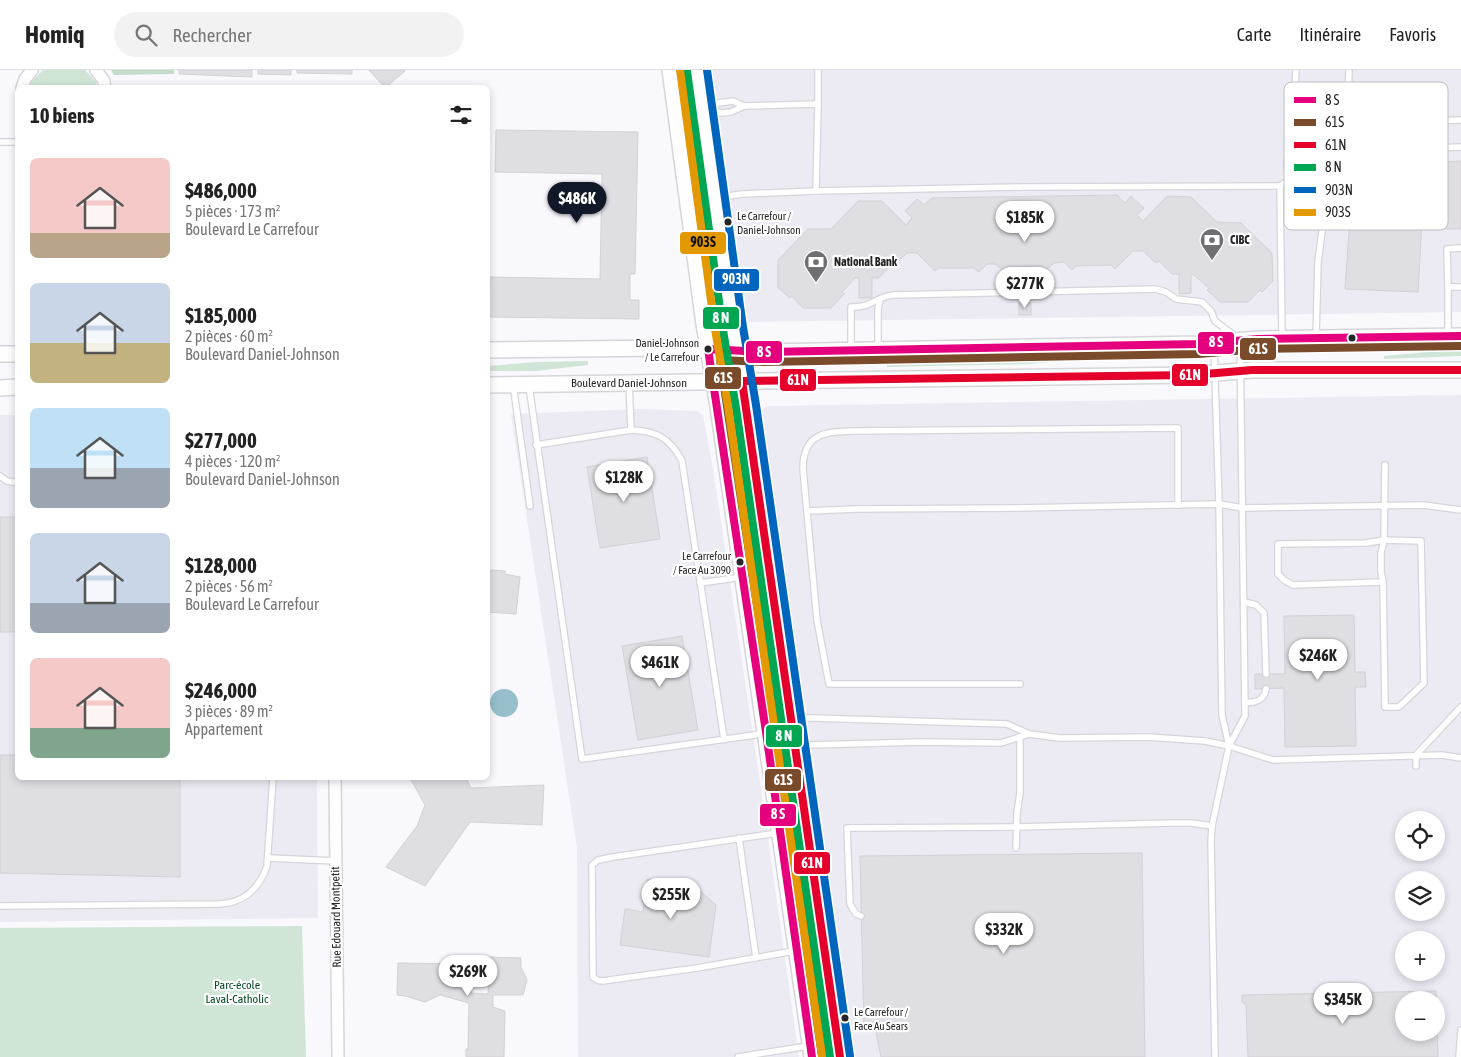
<!DOCTYPE html>
<html lang="fr">
<head>
<meta charset="utf-8">
<style>
	body { margin:0; font-family:"Asap Condensed",sans-serif; background:#f2f2f2; color:#222; height:100vh; display:flex; flex-direction:column; font-size:19px; white-space:nowrap }
	* { box-sizing:border-box; margin:0 }
	p { font-size:16px; color:#767676 }
	.icon { flex:none; width:28px; height:28px; fill:none; stroke:currentColor; stroke-width:2; stroke-linecap:round; stroke-linejoin:round }
	.map { position:relative; flex:1; overflow:hidden }
	.drawer { position:absolute; left:15px; top:15px; width:475px; height:695px; display:flex; flex-direction:column; background:#fff; border-radius:8px; box-shadow:0 2px 8px #0003 }
	.drawer>* { flex:none }
	.fabs { position:absolute; left:1395px; top:741px; display:grid; gap:10px }
	.fabs a { display:grid; place-items:center; width:50px; height:50px; border-radius:50%; background:#fff; box-shadow:0 2px 8px #0003; font-size:25px }
	.price { position:absolute; translate:-50% -42px; padding:0 11px; border-radius:18px; background:#fff; color:#222; font-size:16px; line-height:32px; filter:drop-shadow(0 1px 2px #0008) }
	.price::after { content:''; position:absolute; left:50%; top:30px; width:15px; height:11px; margin-left:-8px; background:inherit; clip-path:polygon(0 0,100% 0,50% 100%) }
	.price.active { background:#111827; color:#fff }
	ul { padding:0; list-style:none }
	li { display:flex; align-items:center; gap:15px; height:125px; padding:0 15px }
	li span { display:grid; place-items:center; flex:none; width:140px; height:100px; border-radius:8px; color:#555 }
	li>.icon { margin-inline-start:auto }
	span .icon { width:60px; height:60px; fill:#fffc; stroke-width:1 }
	li b { font-size:21px }
	h2 { display:flex; justify-content:space-between; align-items:center; height:60px; padding:0 15px; font-size:21px }
	header { display:flex; align-items:center; gap:30px; box-sizing:border-box; height:70px; padding:0 25px; background:#fff; border-bottom:1px solid #e0e0e0 }
	header strong { font-size:24px }
	nav { display:flex; gap:28px; margin-inline-start:auto; font-size:18px }
	.search { width:350px; height:45px; background:#f2f2f2; display:flex; align-items:center; gap:12px; box-sizing:border-box; padding:0 18px; border-radius:28px; color:#767676; font-size:19px }
	.map>svg:first-child { display:block }
</style>
</head>
<body>
<header>
<strong>Homiq</strong>
<div class="search"><svg class="icon" aria-label="search" viewBox="0 0 24 24"><circle cx="10" cy="10" r="6"/><path d="M15 15l6 6"/></svg>Rechercher</div>
<nav><a>Carte</a><a>Itinéraire</a><a>Favoris</a></nav>
</header>
<div class="map">
<svg width="1461" height="987" viewBox="0 0 1461 987">
	<rect width="100%" height="100%" fill="#f9f8fd"/>
	<g fill="#eceaf3" fill-rule="evenodd">
		<path d="M705,0H1461V242L750,252L743,243L722,101H720Z"/>
		<path d="M1461,325V987H852L811,701L812,694L805,630L800,624L760,354L759,346L762,340L766,337L771,336ZM1404,750H1436V782H1404ZM1404,810H1436V842H1404ZM1404,870H1436V902H1404ZM1404,930H1436V962H1404Z"/>
		<path d="M641,339L697,341L703,345L713,399L755,677L799,987H578L577,778L511,344Z"/>
		<path d="M0,345H18V708H317L318,848L0,852Z"/>
	</g>
	<g fill="#d0e5d6">
		<path d="M43,0H85L96,12L97,17H30L32,11Z"/>
		<path d="M691,54L695,55L703,116L701,117L687,58Z"/>
		<path d="M1461,279V286L1384,289V286Z"/>
		<path d="M1102,285V287L1029,294L887,297V294L945,288Z"/>
		<path d="M588,291V295L536,301H488V296L536,292Z"/>
		<path d="M302,856L306,987H0V858Z"/>
	</g>
	<path fill="#c5dbcc" d="M111,0H174V4L114,5Z"/>
	<circle fill="#96bfcb" cx="504" cy="633" r="14"/>
	<g fill="#dfdee2" stroke="#d2d1d5" fill-rule="evenodd">
		<path d="M179,0H252V7L179,4Z"/>
		<path d="M258,0H291V5L258,4Z"/>
		<path d="M297,0H352V4L297,3Z"/>
		<path d="M369,0H404L405,1L385,18Z"/>
		<path d="M496,60L638,62L635,204H630V230H639V249L488,247V222H490V207L600,209L602,104L495,102Z"/>
		<path d="M1461,91V159H1443L1445,92Z"/>
		<path d="M1117,125L1125,133L1131,126L1144,138L1137,145L1143,151L1167,126L1191,127L1217,152L1241,153L1272,183L1273,211L1262,222L1260,220L1248,232H1220L1207,220L1209,218L1194,205L1191,204V223L1179,224V204H1172L1159,191L1156,193L1143,181H1133L1115,199L1111,195L1076,196L1072,200L1064,192L1054,193L1046,200L1042,196L1007,197L1004,201L995,194H987L979,202L974,198H939L935,201L917,183H907L894,196L892,194L879,208H872V228H859V208H855L842,222L844,224L831,238H803L792,226L790,228L778,218V190L808,159H831L858,131H882L906,155L912,148L905,141L917,129L924,135L932,128Z"/>
		<path d="M1350,148L1422,151L1418,222L1345,219Z"/>
		<rect x="1019" y="233" width="12" height="12"/>
		<path d="M647,387L660,469L600,478L587,397Z"/>
		<rect x="0" y="447" width="18" height="115"/>
		<path d="M491,500L505,501V504L520,507L516,544L488,542V503H491Z"/>
		<path d="M1354,545L1355,602H1365L1366,617H1355L1356,676L1285,677L1284,618L1255,619V604H1285L1284,546Z"/>
		<path d="M682,566L698,660L638,670L622,576Z"/>
		<path d="M0,685H18V708H180V807L0,803Z"/>
		<path d="M410,708H466L471,718L544,715L542,755L470,752L425,816L386,797L417,756L425,735Z"/>
		<path d="M1142,783L1145,987H881L875,958H864L860,786Z"/>
		<path d="M647,809L693,815L716,835L709,887L620,875L625,839L643,842Z"/>
		<path d="M489,887L521,888V897L527,910L523,925H493V937L505,941L504,987H466V979H468L469,933L440,925L425,932L405,926L397,925L398,893L472,894L471,923L488,924Z"/>
		<path d="M1436,921L1438,987H1248L1246,935L1242,932V925ZM1404,930H1436V962H1404Z"/>
	</g>
	<g fill="none" stroke-linecap="round" stroke-linejoin="round">
		<g stroke="#d6d5d9" stroke-width="8">
			<g id="service">
				<path d="M818,0V34"/>
				<path d="M676,32L702,36L721,43L731,42L744,36L818,34L816,121L742,124L715,128"/>
				<path d="M704,35L733,31L744,36"/>
				<path d="M1345,53L1461,50"/>
				<path d="M0,72H18"/>
				<path d="M1338,81L1461,77"/>
				<path d="M1289,109C1286,96 1286,87 1292,74L1296,0"/>
				<path d="M1280,116L1282,269"/>
				<path d="M1360,117H1372"/>
				<path d="M816,121L1023,117L1280,116C1299,105 1299,92 1292,74"/>
				<path d="M1448,217L1447,179L1461,178"/>
				<path d="M1448,265V217H1461"/>
				<path d="M1316,266L1318,192L1327,123L1341,68L1348,33L1349,0"/>
				<path d="M1214,274L1219,434L1222,645L1229,676"/>
				<path d="M878,279V239L880,229"/>
				<path d="M851,280V237C872,238 875,227 893,225L1156,219L1166,222L1176,229L1202,232L1211,241L1215,251L1240,270L1245,641V646L1229,676L1212,756L1211,772L1215,987"/>
				<path d="M629,313L631,360C657,361 670,368 682,391L724,669"/>
				<path d="M513,314L530,436"/>
				<path d="M529,316L582,689L755,665L805,648H813L1007,654L1029,664L1060,668L1148,667L1205,671L1229,676L1273,690L1442,685L1461,688"/>
				<path d="M536,375L631,360"/>
				<path d="M0,406L7,411L18,413"/>
				<path d="M808,441L856,439L1017,438L1219,434L1243,438L1423,435L1461,440"/>
				<path d="M1383,512L1293,515L1284,510L1278,504V474L1366,473L1384,470L1421,471L1424,613L1401,635L1398,637H1385L1383,512L1381,502V483L1384,470L1385,395"/>
				<path d="M700,513L742,507"/>
				<path d="M1244,532L1256,535L1264,543L1266,604"/>
				<path d="M1020,614H829L817,550L803,399C803,362 826,362 855,361L1178,358V435"/>
				<path d="M1245,633C1256,632 1264,631 1266,619"/>
				<path d="M767,668L808,675L921,672L1001,673L1029,664"/>
				<path d="M1416,696V685L1461,637"/>
				<path d="M778,763L613,787L598,790L592,795L593,907L597,910L602,911L697,898L823,876"/>
				<path d="M739,768L756,888"/>
				<path d="M1016,778L1017,743L1020,723V667"/>
				<path d="M268,788L336,791"/>
				<path d="M0,836L219,834C243,833 259,819 267,796L273,708"/>
				<path d="M861,846L856,844L850,834L847,758L1016,757L1171,753H1191L1212,756"/>
				<path d="M738,987L808,976"/>
				<path d="M1459,987L1461,960"/>
			</g>
		</g>
		<g stroke="#d6d5d9" stroke-width="14">
			<g id="minor">
				<path d="M96,0L104,11L105,18"/>
				<path d="M22,18L25,9L32,0"/>
				<path d="M335,708L338,987"/>
			</g>
		</g>
		<g stroke="#d6d5d9" stroke-width="18">
			<g id="tertiary">
				<path d="M670,0L704,254L718,337L812,987"/>
				<path d="M697,0L733,259L746,336L840,987"/>
				<path d="M488,280L665,278L764,282L1199,274L1258,269L1461,266"/>
				<path d="M0,284H18"/>
				<path d="M488,315L1193,305L1252,300H1461"/>
				<path d="M0,318L18,317"/>
			</g>
		</g>
		<use href="#service" stroke="#fefeff" stroke-width="5.5"/>
		<use href="#minor" stroke="#fefeff" stroke-width="11"/>
		<use href="#tertiary" stroke="#fefeff" stroke-width="15"/>
		<g stroke="#fff" stroke-width="11">
			<path id="bus-1" d="M812,987L766,662L708,279L764,282L1199,274L1258,269L1461,266"/>
		</g>
		<g stroke="#fff" stroke-width="11">
			<path id="bus-2" d="M822,986L776,661L720,290L764,292L1199,284L1258,279L1461,276"/>
		</g>
		<g stroke="#fff" stroke-width="11">
			<path id="bus-3" d="M840,987L742,311L1193,305L1252,300H1461"/>
		</g>
		<g stroke="#fff" stroke-width="11">
			<path id="bus-4" d="M687,1L723,260L736,338L830,987"/>
		</g>
		<g stroke="#fff" stroke-width="11">
			<path id="bus-5" d="M707,0L743,257L756,335L850,986"/>
		</g>
		<g stroke="#fff" stroke-width="11">
			<path id="bus-6" d="M680,0L714,253L728,336L822,986"/>
		</g>
		<use href="#bus-1" stroke="#e5007d" stroke-width="8"/>
		<use href="#bus-2" stroke="#7a4b2a" stroke-width="8"/>
		<use href="#bus-3" stroke="#e4002b" stroke-width="8"/>
		<use href="#bus-4" stroke="#00a651" stroke-width="8"/>
		<use href="#bus-5" stroke="#0065bd" stroke-width="8"/>
		<use href="#bus-6" stroke="#e29904" stroke-width="8"/>
	</g>
	<defs>
		<g id="bank-pin" transform="scale(1.25)"><path d="M0 17L-7.5 6A9.5 9.5 0 1 1 7.5 6Z" fill="#6f6f72" stroke="#fff"/><path d="M-6-4H6V4H-6ZM0-2.3a2.3 2.3 0 1 0 0 4.6a2.3 2.3 0 1 0 0-4.6Z" fill="#fff"/></g>
	</defs>
	<g fill-rule="evenodd">
		<use href="#bank-pin" x="1212" y="170"/>
		<use href="#bank-pin" x="816" y="192"/>
	</g>
	<g fill="#252527" stroke="#fff" stroke-width="2">
		<circle cx="728" cy="152" r="4.5"/>
		<circle cx="1352" cy="268" r="4.5"/>
		<circle cx="708" cy="279" r="4.5"/>
		<circle cx="740" cy="492" r="4.5"/>
		<circle cx="845" cy="948" r="4.5"/>
	</g>
	<g text-anchor="middle" stroke-width="4.5" stroke-linejoin="round" paint-order="stroke">
		<g font-size="11" fill="#252527" stroke="#fff" text-anchor="start">
			<text x="737" y="150">Le Carrefour /<tspan x="737" dy="14">Daniel-Johnson</tspan></text>
			<text x="699" y="277" text-anchor="end">Daniel-Johnson<tspan x="699" dy="14">/ Le Carrefour</tspan></text>
			<text x="731" y="490" text-anchor="end">Le Carrefour<tspan x="731" dy="14">/ Face Au 3090</tspan></text>
			<text x="854" y="946">Le Carrefour /<tspan x="854" dy="14">Face Au Sears</tspan></text>
		</g>
		<g font-size="12" font-weight="bold" fill="#252527" stroke="#fff" text-anchor="start">
			<text x="1230" y="174">CIBC</text>
			<text x="834" y="196">National Bank</text>
		</g>
		<g font-size="12" fill="#252527" stroke="#fff">
			<text x="629" y="317">Boulevard Daniel-Johnson</text>
			<text transform="translate(336 847) rotate(-91)" y="4">Rue Edouard Montpetit</text>
		</g>
		<g font-size="12" fill="#044b23" stroke="#fff">
			<text x="237" y="919">Parc-école<tspan x="237" dy="14">Laval-Catholic</tspan></text>
		</g>
	</g>
	<rect x="1284" y="12" width="164" height="148" rx="8" fill="#fff" stroke="#bebebe" stroke-width="1"/>
	<rect x="1294" y="27" width="22" height="6" fill="#e5007d"/>
	<rect x="1294" y="49" width="22" height="7" fill="#7a4b2a"/>
	<rect x="1294" y="72" width="22" height="6" fill="#e4002b"/>
	<rect x="1294" y="94" width="22" height="7" fill="#00a651"/>
	<rect x="1294" y="117" width="22" height="6" fill="#0065bd"/>
	<rect x="1294" y="139" width="22" height="7" fill="#e29904"/>
	<g font-size="14" fill="#252527">
		<text x="1325" y="35">8 S</text>
		<text x="1325" y="57">61S</text>
		<text x="1325" y="80">61N</text>
		<text x="1325" y="102">8 N</text>
		<text x="1325" y="125">903N</text>
		<text x="1325" y="147">903S</text>
	</g>
	<g stroke="#fff" stroke-width="2">
		<rect x="679" y="161" width="48" height="24" rx="5" fill="#e29904"/>
		<rect x="713" y="198" width="47" height="24" rx="5" fill="#0065bd"/>
		<rect x="702" y="236" width="38" height="24" rx="5" fill="#00a651"/>
		<rect x="1197" y="261" width="38" height="24" rx="5" fill="#e5007d"/>
		<rect x="1239" y="267" width="38" height="24" rx="5" fill="#7a4b2a"/>
		<rect x="745" y="270" width="38" height="24" rx="5" fill="#e5007d"/>
		<rect x="1171" y="293" width="38" height="24" rx="5" fill="#e4002b"/>
		<rect x="704" y="296" width="38" height="24" rx="5" fill="#7a4b2a"/>
		<rect x="779" y="298" width="38" height="24" rx="5" fill="#e4002b"/>
		<rect x="765" y="654" width="38" height="24" rx="5" fill="#00a651"/>
		<rect x="764" y="698" width="38" height="24" rx="5" fill="#7a4b2a"/>
		<rect x="759" y="733" width="38" height="24" rx="5" fill="#e5007d"/>
		<rect x="793" y="781" width="38" height="24" rx="5" fill="#e4002b"/>
	</g>
	<g font-size="14" text-anchor="middle" font-weight="bold" fill="#fff">
		<text x="736" y="214">903N</text>
		<text x="721" y="253">8 N</text>
		<text x="1216" y="277">8 S</text>
		<text x="1258" y="284">61S</text>
		<text x="764" y="287">8 S</text>
		<text x="1190" y="310">61N</text>
		<text x="723" y="313">61S</text>
		<text x="798" y="315">61N</text>
		<text x="784" y="671">8 N</text>
		<text x="783" y="715">61S</text>
		<text x="778" y="749">8 S</text>
		<text x="812" y="798">61N</text>
	</g>
	<g font-size="14" text-anchor="middle" font-weight="bold" fill="#111">
		<text x="703" y="177">903S</text>
	</g>
</svg>
<div class="fabs">
<a><svg class="icon" aria-label="locate" viewBox="0 0 24 24"><circle cx="12" cy="12" r="6"/><path d="M12 2v4M12 18v4M2 12h4M18 12h4"/></svg></a>
<a><svg class="icon" aria-label="layers" viewBox="0 0 24 24"><path d="M12 4l9 5-9 5-9-5zM3 14l9 5 9-5"/></svg></a>
<a>+</a>
<a>−</a>
</div>
<b class="price active" style="left:577px;top:154px">$486K</b>
<b class="price" style="left:1025px;top:173px">$185K</b>
<b class="price" style="left:1025px;top:239px">$277K</b>
<b class="price" style="left:624px;top:433px">$128K</b>
<b class="price" style="left:1318px;top:611px">$246K</b>
<b class="price" style="left:660px;top:618px">$461K</b>
<b class="price" style="left:671px;top:850px">$255K</b>
<b class="price" style="left:1004px;top:885px">$332K</b>
<b class="price" style="left:468px;top:927px">$269K</b>
<b class="price" style="left:1343px;top:955px">$345K</b>
<section class="drawer">
<h2>10 biens<svg class="icon" aria-label="filters" viewBox="0 0 24 24"><path d="M4 7h16M4 17h16"/><circle cx="9" cy="7" r="2"/><circle cx="15" cy="17" r="2"/></svg></h2>
<ul>
<li><span style="background:linear-gradient(#f6c9c9 75%,#b9a48a 0)"><svg class="icon" aria-label="home" viewBox="0 0 24 24"><path d="M3 11l9-7 9 7M6 9v11h12V9"/></svg></span><div><b>$486,000</b><p>5 pièces · 173 m²</p><p>Boulevard Le Carrefour</p></div></li>
<li><span style="background:linear-gradient(#c9d6e8 60%,#c2b280 0)"><svg class="icon" aria-label="home" viewBox="0 0 24 24"><path d="M3 11l9-7 9 7M6 9v11h12V9"/></svg></span><div><b>$185,000</b><p>2 pièces · 60 m²</p><p>Boulevard Daniel-Johnson</p></div></li>
<li><span style="background:linear-gradient(#bfe0f5 60%,#9aa5b1 0)"><svg class="icon" aria-label="home" viewBox="0 0 24 24"><path d="M3 11l9-7 9 7M6 9v11h12V9"/></svg></span><div><b>$277,000</b><p>4 pièces · 120 m²</p><p>Boulevard Daniel-Johnson</p></div></li>
<li><span style="background:linear-gradient(#c9d6e8 70%,#9aa5b1 0)"><svg class="icon" aria-label="home" viewBox="0 0 24 24"><path d="M3 11l9-7 9 7M6 9v11h12V9"/></svg></span><div><b>$128,000</b><p>2 pièces · 56 m²</p><p>Boulevard Le Carrefour</p></div></li>
<li><span style="background:linear-gradient(#f6c9c9 70%,#7fa58c 0)"><svg class="icon" aria-label="home" viewBox="0 0 24 24"><path d="M3 11l9-7 9 7M6 9v11h12V9"/></svg></span><div><b>$246,000</b><p>3 pièces · 89 m²</p><p>Appartement</p></div></li>
</ul>
</section>
</div>
</body>
</html>
